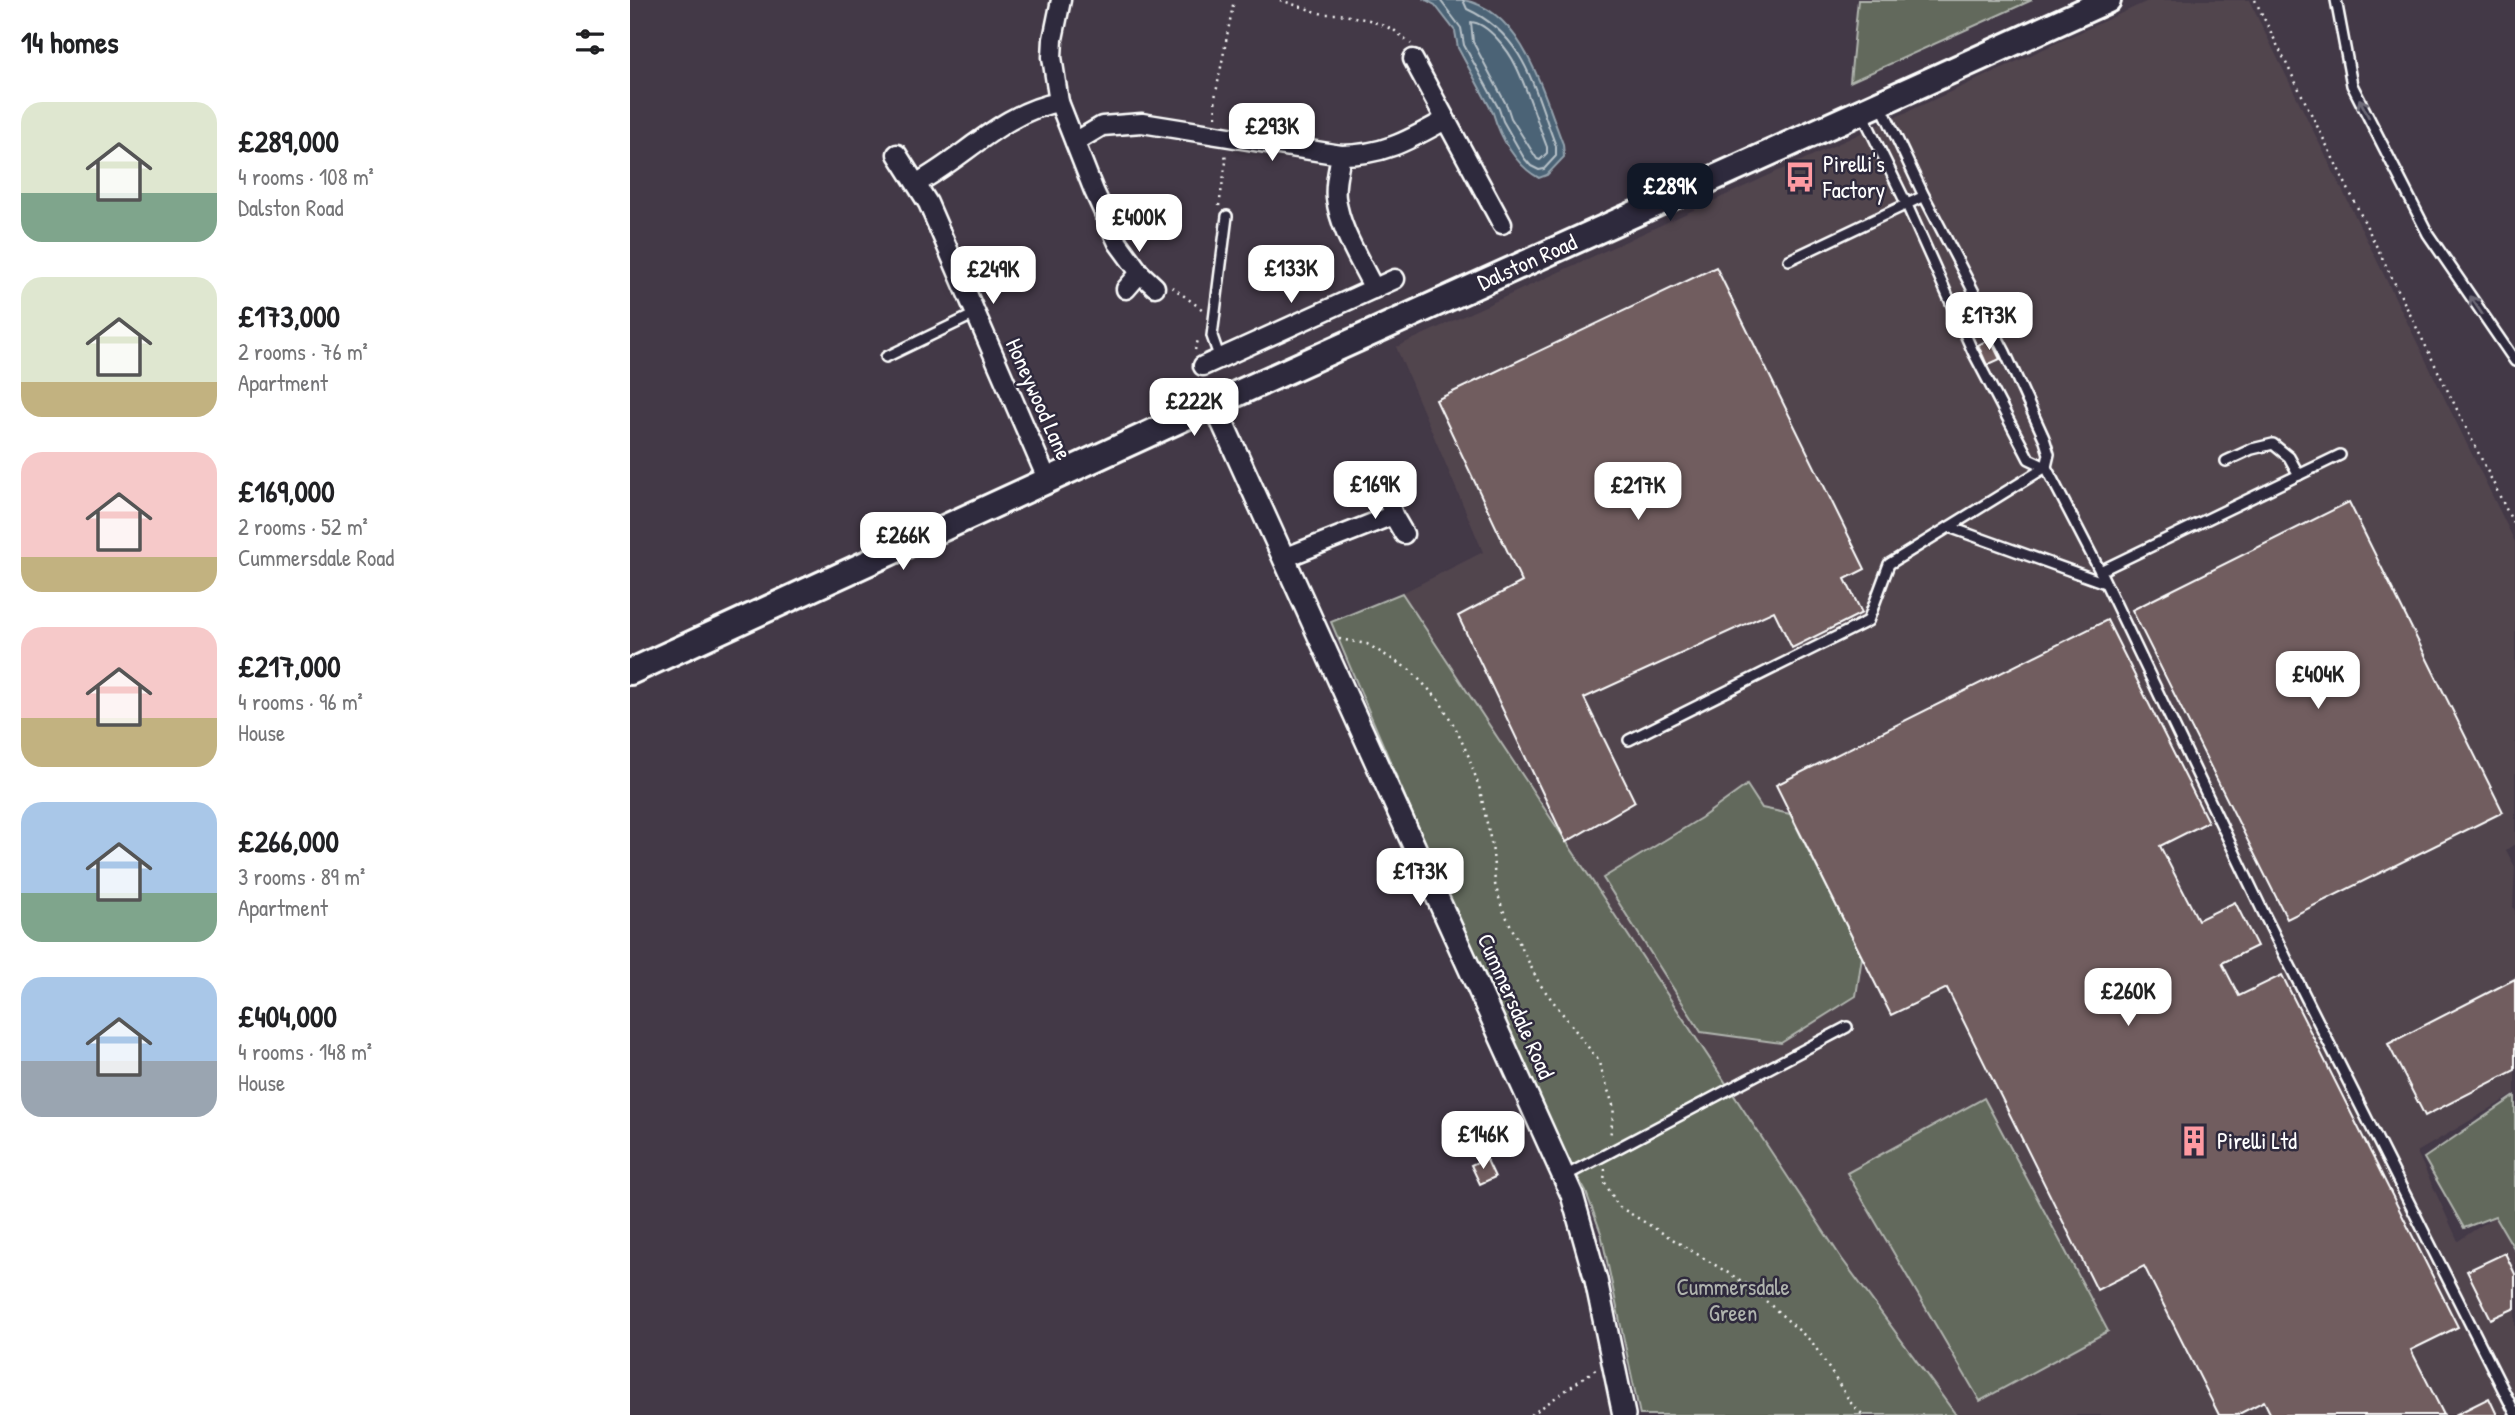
<!DOCTYPE html>
<html lang="en">
<head>
<meta charset="utf-8">
<style>
	body { margin:0; font-family:"Patrick Hand",sans-serif; background:#f2f2f2; color:#202124; height:100vh; display:flex; flex-direction:column; font-size:26px; white-space:nowrap }
	* { box-sizing:border-box; margin:0 }
	p { font-size:23px; color:#757577 }
	.icon { flex:none; width:38px; height:38px; fill:none; stroke:currentColor; stroke-width:2; stroke-linecap:round; stroke-linejoin:round }
	.map { position:relative; flex:1; overflow:hidden }
	.drawer { display:flex; flex-direction:column; background:#fff; width:630px }
	.drawer>* { flex:none }
	.price { position:absolute; translate:-50% -60px; padding:0 16px; border-radius:14px; background:#fff; color:#222; font-size:23px; line-height:46px; filter:drop-shadow(0 2px 4px #0008) }
	.price::after { content:''; position:absolute; left:50%; top:42px; width:21px; height:16px; margin-left:-10px; background:inherit; clip-path:polygon(0 0,100% 0,50% 100%) }
	.price.active { background:#111827; color:#fff }
	ul { padding:0; list-style:none }
	li { display:flex; align-items:center; gap:21px; height:175px; padding:0 21px }
	li span { display:grid; place-items:center; flex:none; width:196px; height:140px; border-radius:21px; color:#555 }
	li>.icon { margin-inline-start:auto }
	span .icon { width:84px; height:84px; fill:#fffc; stroke-width:1 }
	li b { font-size:30px }
	h2 { display:flex; justify-content:space-between; align-items:center; height:84px; padding:0 21px; font-size:30px }
	main { display:flex; flex:1; min-height:0 }
	.map>svg:first-child { display:block }
</style>
</head>
<body>
<main>
<section class="drawer">
<h2>14 homes<svg class="icon" aria-label="filters" viewBox="0 0 24 24"><path d="M4 7h16M4 17h16"/><circle cx="9" cy="7" r="2"/><circle cx="15" cy="17" r="2"/></svg></h2>
<ul>
<li><span style="background:linear-gradient(#dfe7d0 65%,#7fa58c 0)"><svg class="icon" aria-label="home" viewBox="0 0 24 24"><path d="M3 11l9-7 9 7M6 9v11h12V9"/></svg></span><div><b>£289,000</b><p>4 rooms · 108 m²</p><p>Dalston Road</p></div></li>
<li><span style="background:linear-gradient(#dfe7d0 75%,#c2b280 0)"><svg class="icon" aria-label="home" viewBox="0 0 24 24"><path d="M3 11l9-7 9 7M6 9v11h12V9"/></svg></span><div><b>£173,000</b><p>2 rooms · 76 m²</p><p>Apartment</p></div></li>
<li><span style="background:linear-gradient(#f6c9c9 75%,#c2b280 0)"><svg class="icon" aria-label="home" viewBox="0 0 24 24"><path d="M3 11l9-7 9 7M6 9v11h12V9"/></svg></span><div><b>£169,000</b><p>2 rooms · 52 m²</p><p>Cummersdale Road</p></div></li>
<li><span style="background:linear-gradient(#f6c9c9 65%,#c2b280 0)"><svg class="icon" aria-label="home" viewBox="0 0 24 24"><path d="M3 11l9-7 9 7M6 9v11h12V9"/></svg></span><div><b>£217,000</b><p>4 rooms · 96 m²</p><p>House</p></div></li>
<li><span style="background:linear-gradient(#a9c7e8 65%,#7fa58c 0)"><svg class="icon" aria-label="home" viewBox="0 0 24 24"><path d="M3 11l9-7 9 7M6 9v11h12V9"/></svg></span><div><b>£266,000</b><p>3 rooms · 89 m²</p><p>Apartment</p></div></li>
<li><span style="background:linear-gradient(#a9c7e8 60%,#9aa5b1 0)"><svg class="icon" aria-label="home" viewBox="0 0 24 24"><path d="M3 11l9-7 9 7M6 9v11h12V9"/></svg></span><div><b>£404,000</b><p>4 rooms · 148 m²</p><p>House</p></div></li>
</ul>
</section>
<div class="map">
<svg width="1885" height="1415" viewBox="0 0 1885 1415">
	<rect width="100%" height="100%" fill="#433947"/>
	<filter id="ink" filterUnits="userSpaceOnUse"><feTurbulence type="fractalNoise" baseFrequency=".0143" numOctaves="2"/><feDisplacementMap in="SourceGraphic" scale="14" xChannelSelector="R" yChannelSelector="G"/><feConvolveMatrix kernelMatrix="1 2 1 2 8 2 1 2 1" color-interpolation-filters="sRGB"/></filter>
	<g filter="url(#ink)">
		<path fill="#51444e" d="M1520,0H1619L1885,542V844L1876,850L1885,867L1883,907L1885,911V1094L1787,1152L1828,1241L1865,1216L1885,1254V1415H1326L1212,1259L772,593L853,552L766,347Z"/>
		<g fill="#62695c" stroke="#b0b4ae" stroke-width="2">
			<path d="M1228,0H1402L1220,82Z"/>
			<path d="M772,593L1212,1259L1326,1415H1010L971,1233L956,1192L938,1160L779,806L701,622Z"/>
			<path d="M1117,785L1132,808L1160,814L1232,957L1226,996L1151,1043L1071,1032L973,878L1071,818Z"/>
			<path d="M1885,1096V1250L1865,1216L1834,1228L1794,1158Z"/>
			<path d="M1354,1098L1478,1331L1350,1401L1217,1173Z"/>
		</g>
		<path fill="#4c6476" stroke="#94a2ad" stroke-width="2" d="M796,0C808,0 822,0 834,0C894,12 914,96 933,144L934,157L917,175L909,178C886,166 870,137 863,113L828,48L825,31L805,5Z"/>
		<g fill="none" stroke-linecap="round" stroke-linejoin="round">
			<g stroke="#b7c1c8" stroke-width="2">
				<path d="M810,0L831,28L834,45L869,109L873,121L894,158L901,166L909,170L914,169L926,156V146C904,90 896,36 837,9L833,0"/>
				<path d="M841,22C858,23 879,51 886,66C898,90 907,122 917,147V153L910,160L907,159L881,118L877,106L843,42Z"/>
			</g>
		</g>
		<g fill="#715d5f" stroke="#fff" stroke-width="2">
			<path d="M1086,267L1235,569L1215,579L1232,613L1162,648L1144,611L954,698L1005,802L936,842L828,616L892,582L806,400Z"/>
			<path d="M1360,339L1370,359L1357,365L1348,345Z"/>
			<path d="M1719,502L1873,812L1657,919L1502,610Z"/>
			<path d="M1477,620L1578,822L1530,846L1568,920L1605,902L1627,946L1592,963L1609,996L1652,975L1828,1327L1781,1350L1814,1415H1641L1634,1401L1607,1415H1589L1514,1266L1467,1290L1317,988L1261,1015L1146,785Z"/>
			<path d="M1885,979V1070L1795,1116L1758,1044Z"/>
			<path d="M856,1158L865,1177L850,1184L841,1165Z"/>
			<path d="M1875,1253L1885,1274V1308L1861,1319L1837,1271Z"/>
			<path d="M1859,1398L1867,1415H1825Z"/>
		</g>
		<g fill="none" stroke-linecap="round" stroke-linejoin="round">
			<g stroke="#fff" stroke-width="14">
				<g id="service">
					<path d="M1706,0L1722,85L1798,234L1885,361"/>
					<path d="M1251,105L1294,196L1375,352L1414,438L1419,454L1416,467L1470,571L1635,916L1885,1413"/>
					<path d="M1232,113L1277,205L1343,352L1399,459L1416,467"/>
					<path d="M1159,260L1294,196"/>
					<path d="M256,357L345,314"/>
					<path d="M590,359L582,336L597,216"/>
					<path d="M1596,461L1622,449L1643,444L1659,457L1669,475"/>
					<path d="M1319,527L1475,583"/>
					<path d="M1470,571L1710,455"/>
					<path d="M999,740L1238,621L1259,564L1416,467"/>
					<path d="M935,1176L1217,1027"/>
				</g>
			</g>
			<g stroke="#fff" stroke-width="23">
				<g id="minor">
					<path d="M431,0L423,39L422,57L429,102L464,191L488,243L510,273"/>
					<path d="M783,59L872,224"/>
					<path d="M445,142L472,126L512,123L711,155C754,155 779,140 815,120"/>
					<path d="M267,154L298,203L418,481"/>
					<path d="M711,155C709,168 704,184 706,198C710,230 730,260 744,289"/>
					<path d="M287,183C335,157 373,112 429,102"/>
					<path d="M496,289L510,273L525,287"/>
					<path d="M573,366L765,279"/>
					<path d="M755,490L763,515L774,534"/>
					<path d="M654,558L763,515"/>
				</g>
			</g>
			<g stroke="#fff" stroke-width="26">
				<path id="tertiary" d="M584,404L942,1195L966,1280L994,1415"/>
			</g>
			<g stroke="#fff" stroke-width="30">
				<path id="secondary" d="M0,672L584,404L1478,0"/>
			</g>
			<g stroke="#fff" stroke-width="2.5" stroke-dasharray="2 5" stroke-linecap="butt">
				<path d="M650,0L693,14H709L739,20L764,30L781,44"/>
				<path d="M1625,0L1885,527"/>
				<path d="M586,117L585,98L604,0"/>
				<path d="M589,206L596,162L595,153"/>
				<path d="M542,287L573,310"/>
				<path d="M565,350L569,337"/>
				<path d="M709,639L737,644L780,670L809,700L826,729L839,757L850,790L863,852L865,884L872,908L909,983L968,1060L984,1108L980,1138"/>
				<path d="M975,1169L974,1181L988,1206L1118,1285L1182,1342L1221,1403L1233,1415"/>
				<path d="M901,1415L966,1369"/>
			</g>
			<use href="#service" stroke="#2f2a3d" stroke-width="9"/>
			<use href="#minor" stroke="#2f2a3d" stroke-width="18"/>
			<use href="#tertiary" stroke="#2f2a3d" stroke-width="21"/>
			<use href="#secondary" stroke="#2f2a3d" stroke-width="24"/>
		</g>
		<defs><path id="oneway-shaft" d="M-6 0H5M1.5-3L5.5 0L1.5 3" fill="none" stroke-width="1.6" stroke-linecap="round" stroke-linejoin="round" transform="scale(1.75)"/></defs>
		<g stroke="#6d6a77">
			<use href="#oneway-shaft" transform="translate(1734 108) rotate(-117)"/>
			<use href="#oneway-shaft" transform="translate(1846 305) rotate(-124)"/>
		</g>
	</g>
	<defs>
		<g id="bus-bare" transform="scale(2.415)"><path d="M-5-6H5V4H4V6H2V4H-2V6H-4V4H-5ZM-3.5-4V0h7V-4ZM-3.5 1.2v1.5H-2V1.2ZM2 1.2v1.5H3.5V1.2Z" fill="#ff9aa2" stroke="#2f2a3d" stroke-width="2.5" paint-order="stroke"/></g>
		<g id="building-bare" transform="scale(2.415)"><path d="M-4-6H4V6H1V3H-1V6H-4ZM-2.5-4.3h1.7v1.8h-1.7ZM.8-4.3h1.7v1.8H.8ZM-2.5-1h1.7V.8h-1.7ZM.8-1h1.7V.8H.8Z" fill="#ff9aa2" stroke="#2f2a3d" stroke-width="2.5" paint-order="stroke"/></g>
	</defs>
	<g fill-rule="evenodd">
		<use href="#bus-bare" x="1170" y="177"/>
		<use href="#building-bare" x="1564" y="1141"/>
	</g>
	<g text-anchor="middle" stroke-width="5" stroke-linejoin="round" paint-order="stroke">
		<g font-size="23" fill="#fff" stroke="#2f2a3d" text-anchor="start">
			<text x="1193" y="172">Pirelli's<tspan x="1193" dy="26">Factory</tspan></text>
			<text x="1587" y="1149">Pirelli Ltd</text>
		</g>
		<g font-size="23" fill="#fff" stroke="#2f2a3d">
			<text transform="translate(897 262) rotate(-24)" y="8">Dalston Road</text>
			<text transform="translate(409 399) rotate(66)" y="8">Honeywood Lane</text>
			<text transform="translate(886 1006) rotate(66)" y="8">Cummersdale Road</text>
		</g>
		<g font-size="23" fill="#b0b4ae" stroke="#2f2a3d">
			<text x="1103" y="1295">Cummersdale<tspan x="1103" dy="26">Green</tspan></text>
		</g>
	</g>
</svg>
<b class="price" style="left:642px;top:163px">£293K</b>
<b class="price active" style="left:1040px;top:223px">£289K</b>
<b class="price" style="left:509px;top:254px">£400K</b>
<b class="price" style="left:661px;top:305px">£133K</b>
<b class="price" style="left:363px;top:306px">£249K</b>
<b class="price" style="left:1359px;top:352px">£173K</b>
<b class="price" style="left:564px;top:438px">£222K</b>
<b class="price" style="left:745px;top:521px">£169K</b>
<b class="price" style="left:1008px;top:522px">£217K</b>
<b class="price" style="left:273px;top:572px">£266K</b>
<b class="price" style="left:1688px;top:711px">£404K</b>
<b class="price" style="left:790px;top:908px">£173K</b>
<b class="price" style="left:1498px;top:1028px">£260K</b>
<b class="price" style="left:853px;top:1171px">£146K</b>
</div>
</main>
</body>
</html>
